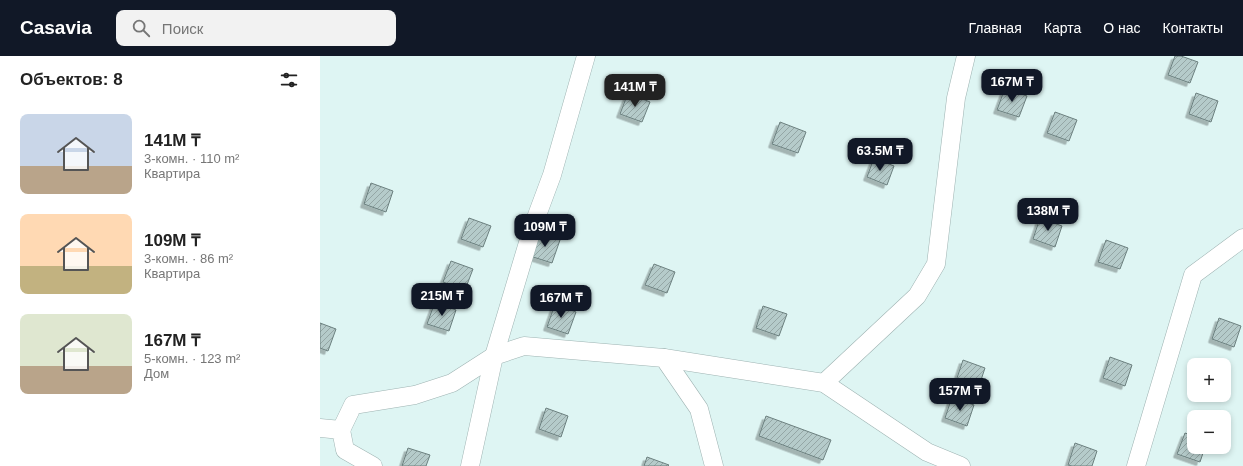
<!DOCTYPE html>
<html lang="ru">
<head>
<meta charset="utf-8">
<style>
	body { margin:0; font-family:Helvetica,sans-serif; background:#f2f2f2; color:#222; height:100vh; display:flex; flex-direction:column; font-size:15px; white-space:nowrap }
	* { box-sizing:border-box; margin:0 }
	p { font-size:13px; color:#767676 }
	.icon { flex:none; width:22px; height:22px; fill:none; stroke:currentColor; stroke-width:2; stroke-linecap:round; stroke-linejoin:round }
	.map { position:relative; flex:1; overflow:hidden }
	.side { display:flex; flex-direction:column; background:#fff; width:320px }
	.side>* { flex:none }
	.fabs { position:absolute; left:867px; top:302px; display:grid; gap:8px }
	.fabs a { display:grid; place-items:center; width:44px; height:44px; border-radius:8px; background:#fff; box-shadow:0 2px 6px #0003; font-size:20px }
	.price { position:absolute; translate:-50% -34px; padding:0 9px; border-radius:8px; background:#111827; color:#fff; font-size:13px; line-height:26px; filter:drop-shadow(0 1px 2px #0008) }
	.price::after { content:''; position:absolute; left:50%; top:24px; width:12px; height:9px; margin-left:-6px; background:inherit; clip-path:polygon(0 0,100% 0,50% 100%) }
	.price.selected { background:#222; color:#fff }
	ul { padding:0; list-style:none }
	li { display:flex; align-items:center; gap:12px; height:100px; padding:0 20px }
	li span { display:grid; place-items:center; flex:none; width:112px; height:80px; border-radius:8px; color:#555 }
	li>.icon { margin-inline-start:auto }
	span .icon { width:48px; height:48px; fill:#fffc; stroke-width:1 }
	li b { font-size:17px }
	h2 { display:flex; justify-content:space-between; align-items:center; height:48px; padding:0 20px; font-size:17px }
	header { display:flex; align-items:center; gap:24px; box-sizing:border-box; height:56px; padding:0 20px; background:#111827; color:#fff }
	header strong { font-size:19px }
	nav { display:flex; gap:22px; margin-inline-start:auto; font-size:14px }
	.search { width:280px; height:36px; background:#f2f2f2; display:flex; align-items:center; gap:10px; box-sizing:border-box; padding:0 14px; border-radius:8px; color:#767676; font-size:15px }
	main { display:flex; flex:1; min-height:0 }
	.map>svg:first-child { display:block }
</style>
</head>
<body>
<header>
<strong>Casavia</strong>
<div class="search"><svg class="icon" aria-label="search" viewBox="0 0 24 24"><circle cx="10" cy="10" r="6"/><path d="M15 15l6 6"/></svg>Поиск</div>
<nav><a>Главная</a><a>Карта</a><a>О нас</a><a>Контакты</a></nav>
</header>
<main>
<section class="side">
<h2>Объектов: 8<svg class="icon" aria-label="filters" viewBox="0 0 24 24"><path d="M4 7h16M4 17h16"/><circle cx="9" cy="7" r="2"/><circle cx="15" cy="17" r="2"/></svg></h2>
<ul>
<li><span style="background:linear-gradient(#c9d6e8 65%,#b9a48a 0)"><svg class="icon" aria-label="home" viewBox="0 0 24 24"><path d="M3 11l9-7 9 7M6 9v11h12V9"/></svg></span><div><b>141M ₸</b><p>3-комн. · 110 m²</p><p>Квартира</p></div></li>
<li><span style="background:linear-gradient(#ffd9b3 65%,#c2b280 0)"><svg class="icon" aria-label="home" viewBox="0 0 24 24"><path d="M3 11l9-7 9 7M6 9v11h12V9"/></svg></span><div><b>109M ₸</b><p>3-комн. · 86 m²</p><p>Квартира</p></div></li>
<li><span style="background:linear-gradient(#dfe7d0 65%,#b9a48a 0)"><svg class="icon" aria-label="home" viewBox="0 0 24 24"><path d="M3 11l9-7 9 7M6 9v11h12V9"/></svg></span><div><b>167M ₸</b><p>5-комн. · 123 m²</p><p>Дом</p></div></li>
</ul>
</section>
<div class="map">
<svg width="923" height="410" viewBox="0 0 923 410">
	<defs>
		<pattern id="building-hatch" width="6" height="6" patternUnits="userSpaceOnUse"><rect width="6" height="6" fill="#b5cbca"/><path d="M-1 1l2-2M0 6l6-6M5 7l2-2" fill="none" stroke="#94a6a5"/></pattern>
		<filter id="shadow"><feDropShadow dx="-3.5" dy="3.5" stdDeviation="0" flood-color="#0004"/></filter>
	</defs>
	<rect width="100%" height="100%" fill="#def5f3"/>
	<g fill="url(#building-hatch)" stroke="#6c807f" filter="url(#shadow)">
		<path d="M855,0H861L878,6L870,27L848,19Z"/>
		<path d="M685,32L707,40L699,61L677,54Z"/>
		<path d="M308,37L330,46L322,66L300,58Z"/>
		<path d="M876,37L898,45L891,66L869,58Z"/>
		<path d="M735,56L757,64L749,85L727,77Z"/>
		<path d="M460,66L486,76L478,97L452,88Z"/>
		<path d="M554,102L574,110L567,129L547,121Z"/>
		<path d="M51,127L73,135L66,156L44,148Z"/>
		<path d="M149,162L171,170L163,191L141,183Z"/>
		<path d="M720,162L742,170L735,191L713,183Z"/>
		<path d="M219,176L240,184L232,207L210,200Z"/>
		<path d="M786,184L808,192L800,213L778,206Z"/>
		<path d="M131,205L153,213L145,234L123,226Z"/>
		<path d="M334,208L355,216L347,237L325,229Z"/>
		<path d="M115,246L136,254L129,275L107,268Z"/>
		<path d="M235,248L256,256L248,278L227,271Z"/>
		<path d="M443,250L467,258L459,280L436,272Z"/>
		<path d="M899,262L921,270L914,291L892,283Z"/>
		<path d="M0,267L16,273L8,295L0,292Z"/>
		<path d="M790,301L812,309L805,330L783,322Z"/>
		<path d="M643,304L665,312L658,333L636,325Z"/>
		<path d="M632,341L654,349L647,370L625,362Z"/>
		<path d="M226,352L248,360L241,381L219,373Z"/>
		<path d="M446,360L511,384L503,404L439,380Z"/>
		<path d="M865,377L874,380V391H885L880,406L857,398Z"/>
		<path d="M755,387L777,395L772,410H752L748,409Z"/>
		<path d="M88,392L110,399L106,410H82Z"/>
		<path d="M327,401L349,409L348,410H324Z"/>
	</g>
	<g fill="none" stroke-linecap="round" stroke-linejoin="round">
		<g stroke="#9eb3b2" stroke-width="19">
			<g id="minor">
				<path d="M344,302L504,327L607,396L641,410"/>
				<path d="M504,327L597,240L616,208L636,42L646,0"/>
				<path d="M0,372L21,374L25,394L53,410"/>
				<path d="M21,374L33,349L95,339L132,327L174,300L204,290L344,302L379,353L394,410"/>
				<path d="M150,410L174,300L213,170L232,119L266,0"/>
				<path d="M816,410L873,219L923,182"/>
			</g>
		</g>
		<use href="#minor" stroke="#fff" stroke-width="18"/>
	</g>
</svg>
<div class="fabs">
<a>+</a>
<a>−</a>
</div>
<b class="price" style="left:692px;top:47px">167M ₸</b>
<b class="price selected" style="left:315px;top:52px">141M ₸</b>
<b class="price" style="left:560px;top:116px">63.5M ₸</b>
<b class="price" style="left:728px;top:176px">138M ₸</b>
<b class="price" style="left:225px;top:192px">109M ₸</b>
<b class="price" style="left:122px;top:261px">215M ₸</b>
<b class="price" style="left:241px;top:263px">167M ₸</b>
<b class="price" style="left:640px;top:356px">157M ₸</b>
</div>
</main>
</body>
</html>
